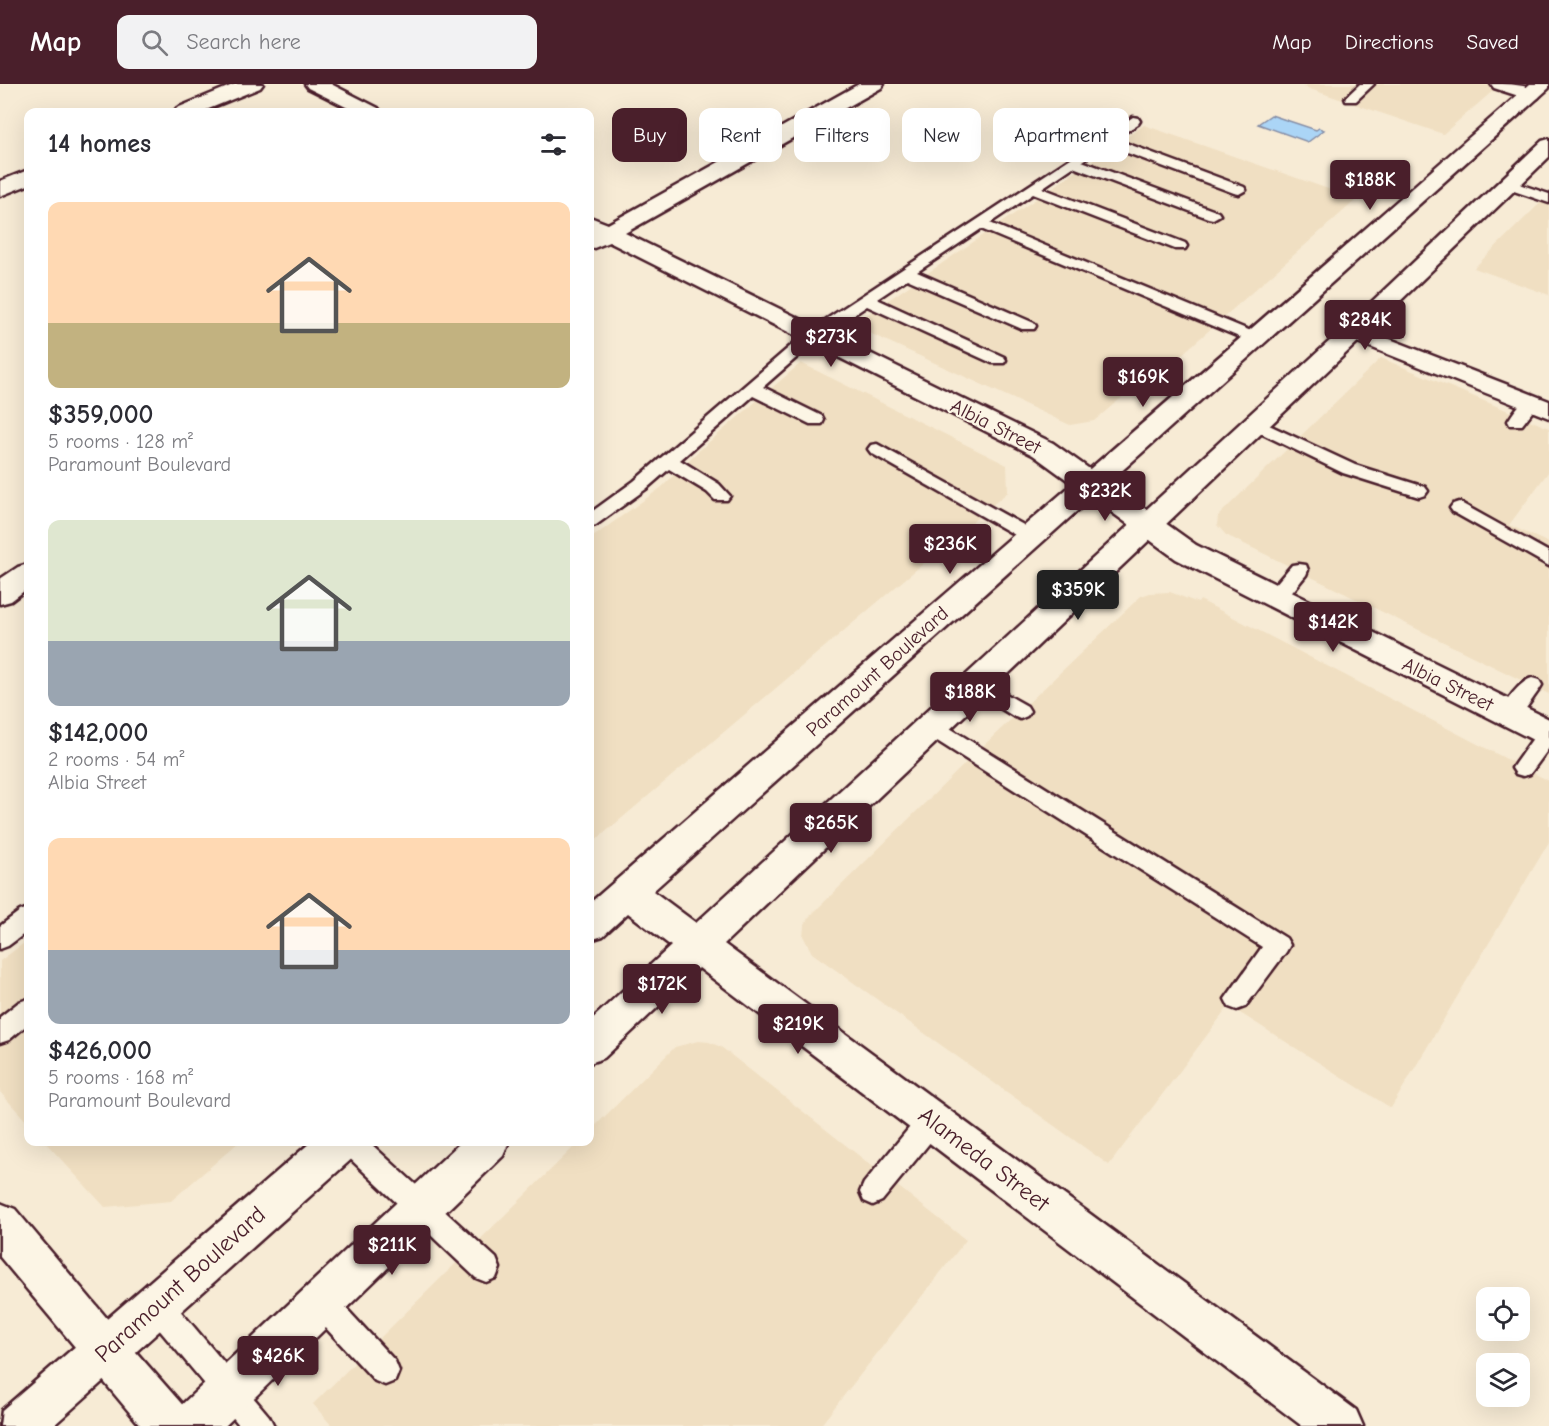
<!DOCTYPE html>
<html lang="en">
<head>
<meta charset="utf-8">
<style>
	body { margin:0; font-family:"Comic Neue",sans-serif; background:#f2f2f3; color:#2b2b33; height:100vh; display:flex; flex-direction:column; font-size:22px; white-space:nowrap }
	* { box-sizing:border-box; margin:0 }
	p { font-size:20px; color:#7c7c81 }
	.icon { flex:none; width:33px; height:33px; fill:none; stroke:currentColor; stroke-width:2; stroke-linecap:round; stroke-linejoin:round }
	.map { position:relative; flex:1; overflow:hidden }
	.panel { position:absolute; left:24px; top:24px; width:570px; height:1038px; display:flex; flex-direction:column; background:#fff; border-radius:12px; box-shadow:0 6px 24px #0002 }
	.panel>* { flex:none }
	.top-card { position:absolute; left:612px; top:24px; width:570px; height:54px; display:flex; gap:12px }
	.fabs { position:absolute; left:1476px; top:1203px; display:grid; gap:12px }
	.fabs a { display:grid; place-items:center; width:54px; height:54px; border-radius:12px; background:#fff; box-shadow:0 6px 24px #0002; font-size:30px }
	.price { position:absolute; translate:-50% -51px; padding:0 14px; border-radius:6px; background:#4a1f2b; color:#fff; font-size:20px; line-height:39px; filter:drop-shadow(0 2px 3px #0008) }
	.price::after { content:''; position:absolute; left:50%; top:36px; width:18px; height:14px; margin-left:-9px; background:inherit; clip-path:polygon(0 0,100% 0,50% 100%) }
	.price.active { background:#222; color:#fff }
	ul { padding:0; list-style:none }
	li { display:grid; align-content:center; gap:12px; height:318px; padding:0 24px }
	li span { display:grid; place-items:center; height:186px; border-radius:12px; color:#555 }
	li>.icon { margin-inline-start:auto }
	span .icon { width:108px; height:108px; fill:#fffc; stroke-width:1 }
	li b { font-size:26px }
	h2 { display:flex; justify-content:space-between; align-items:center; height:72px; padding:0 24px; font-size:26px }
	.chip { padding:0 21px; border-radius:12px; background:#fff; box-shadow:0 6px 24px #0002; font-size:21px; line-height:54px }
	.chip.active { background:#4a1f2b; color:#fff }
	header { display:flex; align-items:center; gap:36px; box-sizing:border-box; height:84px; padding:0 30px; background:#4a1f2b; color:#fff }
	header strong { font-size:28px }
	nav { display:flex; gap:33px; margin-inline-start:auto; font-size:21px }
	.search { width:420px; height:54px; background:#f2f2f3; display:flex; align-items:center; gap:15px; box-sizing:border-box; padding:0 21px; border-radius:12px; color:#7c7c81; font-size:22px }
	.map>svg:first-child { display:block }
</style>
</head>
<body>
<header>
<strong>Map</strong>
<div class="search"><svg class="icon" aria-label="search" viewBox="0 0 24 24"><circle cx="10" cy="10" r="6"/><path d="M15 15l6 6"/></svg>Search here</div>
<nav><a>Map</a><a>Directions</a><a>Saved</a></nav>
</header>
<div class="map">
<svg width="1549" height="1342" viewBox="0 0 1549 1342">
	<rect width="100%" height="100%" fill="#f7ebd5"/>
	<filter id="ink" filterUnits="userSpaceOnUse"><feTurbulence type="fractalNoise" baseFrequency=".0167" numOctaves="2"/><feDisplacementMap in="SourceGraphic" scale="12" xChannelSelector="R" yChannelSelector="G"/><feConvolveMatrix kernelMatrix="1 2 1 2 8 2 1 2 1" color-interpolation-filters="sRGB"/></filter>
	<g filter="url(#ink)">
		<g fill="#f0dfc2">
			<path d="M1308,0H1501L1443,50L1304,3Z"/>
			<path d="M1144,41L1357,115L1135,312L1127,309L1094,337L1070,341L852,241Z"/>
			<path d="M1549,110V211L1474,184L1529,130Z"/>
			<path d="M1381,274L1549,344V387L1509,441L1549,459V610L1226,451L1217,441L1218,432Z"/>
			<path d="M801,279L1007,381L1008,408L590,761V455L662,403L694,371Z"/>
			<path d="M1170,508L1198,519L1200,516L1549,697V758L1391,1024L1229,922L1109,1081L812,869L803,852L804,842L808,834L983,662L1141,512L1150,509Z"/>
			<path d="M28,856V1039L0,1008V877Z"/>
			<path d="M698,957L709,958L721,963L966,1156L820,1342H332L313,1320L579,1058H590V1047L675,963Z"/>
			<path d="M45,1058H239L171,1117L105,1123Z"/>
		</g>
		<path fill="#abd5f6" stroke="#848ca5" stroke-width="1.5" d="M1271,31L1316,46L1319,44L1324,46L1308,58L1258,40Z"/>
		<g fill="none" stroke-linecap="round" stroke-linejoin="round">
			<g stroke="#4a1f2b" stroke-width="5">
				<g id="lane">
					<path d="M1360,0H1374L1356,17H1346L1345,14Z"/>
					<path d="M1133,33L1138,34L1140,37L1138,40L1115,55L1244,103L1246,106L1239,110L1234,109L1106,61L1082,77L1218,128L1220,131L1213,135L1208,134L1073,83L1042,104L1185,159L1187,162L1185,165H1175L1033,110L990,139L1263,252L1265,255L1263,258H1251L981,145L917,188L1034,239L1036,242L1034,245H1022L907,195L877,215L1004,273L1006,276L1004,279H992L867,222L819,254L763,303L822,332L824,336L822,340H810L753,312L680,376L719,400L730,412L727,416H715L707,408L669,385L646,405L596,441L590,443V429L634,397L807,248Z"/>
					<path d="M1507,96L1549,110V119L1502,103L1500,100Z"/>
					<path d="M1531,314L1537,315L1539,319L1522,341H1510L1508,337C1513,329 1521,316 1531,314Z"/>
					<path d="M1254,334L1355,381L1425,403L1428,407L1425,411L1419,413L1343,389L1248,343L1246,339L1248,335Z"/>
					<path d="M877,360L1036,448L1039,452L1036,456L1030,458L1024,456L871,369L868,365L871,361Z"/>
					<path d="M1459,418L1549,468V482L1453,428L1450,424L1453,420Z"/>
					<path d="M1299,480L1306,481L1308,486L1306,491C1296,502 1285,524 1268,519L1265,514L1268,509L1292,481Z"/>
					<path d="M976,593L1027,622L1030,627L1027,632L1020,635L1013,632L969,605L966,600L969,595Z"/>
					<path d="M1532,594L1539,596L1542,601L1539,606C1529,619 1519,641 1502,635L1499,630C1505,618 1519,598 1532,594Z"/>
					<path d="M930,634L937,636L1286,854L1290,861L1286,868L1245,923L1237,926L1229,923L1225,915L1262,863L923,648L920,642L923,636Z"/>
					<path d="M1549,641V664L1530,690L1523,692L1516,690L1512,684L1516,678L1541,643Z"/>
					<path d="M28,824V847L8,862L0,865V842L20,827Z"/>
					<path d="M28,915V940L9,956L0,959V933L19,918Z"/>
					<path d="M932,1024L941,1027L945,1036L941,1045L882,1117L873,1121L864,1117L860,1108L864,1099L923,1027Z"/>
					<path d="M338,1058H369L496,1174L500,1184L496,1194L486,1198L476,1194L342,1067Z"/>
					<path d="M321,1204L331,1208L395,1277L399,1287L395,1297L385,1301L375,1297L311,1228L307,1218L311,1208Z"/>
					<path d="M157,1207L167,1211L269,1332L274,1342H240L147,1231L143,1221L147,1211Z"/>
				</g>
			</g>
			<g stroke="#4a1f2b" stroke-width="5">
				<g id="street">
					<path d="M235,0H263L260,4L201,28H174L177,24Z"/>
					<path d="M305,0H331L378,24L381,28H356L308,4Z"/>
					<path d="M859,0H884L881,4L625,149L1053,359L1196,461L1549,635V661L1537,658L1176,475L1033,371L609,158L594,164L590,163V133L608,140Z"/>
					<path d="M1491,0C1506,0 1531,0 1541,10L1538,14L1531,16L1494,4Z"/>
					<path d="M28,86V101L0,112V97Z"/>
					<path d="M1354,241L1549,317V334L1345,253L1342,248L1345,243Z"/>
					<path d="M28,480V504L11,517L0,520V495L18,483Z"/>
					<path d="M0,1119L15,1125L121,1251L187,1326L194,1342H141L0,1173Z"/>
				</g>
			</g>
			<g stroke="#4a1f2b" stroke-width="5">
				<g id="secondary">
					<path d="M1530,0H1549V4L653,807L696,839L1345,243L1542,57L1549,55V73L1363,253L724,860L1356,1326L1363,1342H1302L699,884L604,974L590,979V937L671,862L628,829L603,852L590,856V819C903,546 1219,275 1530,0Z"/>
					<path d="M311,1058H361L355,1072L53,1342H0L2,1326Z"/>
					<path d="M461,1058H509L503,1072L225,1342H169L176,1326Z"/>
				</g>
			</g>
			<use href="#lane" fill="#fcf5e5" fill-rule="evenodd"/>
			<use href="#street" fill="#fcf5e5" fill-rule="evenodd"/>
			<use href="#secondary" fill="#fcf5e5" fill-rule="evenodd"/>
		</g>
	</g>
	<g text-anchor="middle" stroke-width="4.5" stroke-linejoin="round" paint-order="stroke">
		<g font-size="20" fill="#4a1f2b" stroke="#fcf5e5">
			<text transform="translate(996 342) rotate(27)" y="7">Albia Street</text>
			<text transform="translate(877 587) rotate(-42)" y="7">Paramount Boulevard</text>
			<text transform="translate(1448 600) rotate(26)" y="7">Albia Street</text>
		</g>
		<g font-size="24" fill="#4a1f2b" stroke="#fcf5e5">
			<text transform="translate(984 1075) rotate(37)" y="8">Alameda Street</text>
			<text transform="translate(180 1200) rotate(-42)" y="8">Paramount Boulevard</text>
		</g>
	</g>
</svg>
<div class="fabs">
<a><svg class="icon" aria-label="locate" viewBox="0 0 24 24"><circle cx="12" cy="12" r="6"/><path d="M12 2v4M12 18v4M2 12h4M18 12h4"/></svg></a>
<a><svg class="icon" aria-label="layers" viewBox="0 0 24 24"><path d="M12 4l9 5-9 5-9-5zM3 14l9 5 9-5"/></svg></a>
</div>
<b class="price" style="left:1370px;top:127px">$188K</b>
<b class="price" style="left:1365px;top:267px">$284K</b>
<b class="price" style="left:831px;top:284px">$273K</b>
<b class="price" style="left:1143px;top:324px">$169K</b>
<b class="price" style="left:1105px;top:438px">$232K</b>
<b class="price" style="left:950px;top:491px">$236K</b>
<b class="price active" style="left:1078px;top:537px">$359K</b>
<b class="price" style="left:1333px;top:569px">$142K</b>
<b class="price" style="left:970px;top:639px">$188K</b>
<b class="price" style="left:831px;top:770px">$265K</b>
<b class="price" style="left:662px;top:931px">$172K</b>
<b class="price" style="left:798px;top:971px">$219K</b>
<b class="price" style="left:392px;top:1192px">$211K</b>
<b class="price" style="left:278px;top:1303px">$426K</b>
<div class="top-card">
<a class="chip active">Buy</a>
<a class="chip">Rent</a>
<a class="chip">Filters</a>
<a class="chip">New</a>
<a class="chip">Apartment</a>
</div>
<section class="panel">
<h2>14 homes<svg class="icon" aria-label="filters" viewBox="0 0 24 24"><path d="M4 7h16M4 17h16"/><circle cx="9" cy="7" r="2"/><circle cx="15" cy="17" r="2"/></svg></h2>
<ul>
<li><span style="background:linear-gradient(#ffd9b3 65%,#c2b280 0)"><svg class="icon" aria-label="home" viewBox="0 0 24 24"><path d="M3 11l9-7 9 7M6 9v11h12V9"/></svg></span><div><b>$359,000</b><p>5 rooms · 128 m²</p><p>Paramount Boulevard</p></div></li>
<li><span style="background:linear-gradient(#dfe7d0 65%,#9aa5b1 0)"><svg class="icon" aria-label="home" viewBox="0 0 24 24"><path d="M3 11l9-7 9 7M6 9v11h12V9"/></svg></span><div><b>$142,000</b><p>2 rooms · 54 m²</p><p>Albia Street</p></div></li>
<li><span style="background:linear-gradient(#ffd9b3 60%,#9aa5b1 0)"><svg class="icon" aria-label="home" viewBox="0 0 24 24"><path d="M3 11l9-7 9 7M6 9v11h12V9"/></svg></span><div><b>$426,000</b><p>5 rooms · 168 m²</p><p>Paramount Boulevard</p></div></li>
</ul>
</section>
</div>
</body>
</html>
